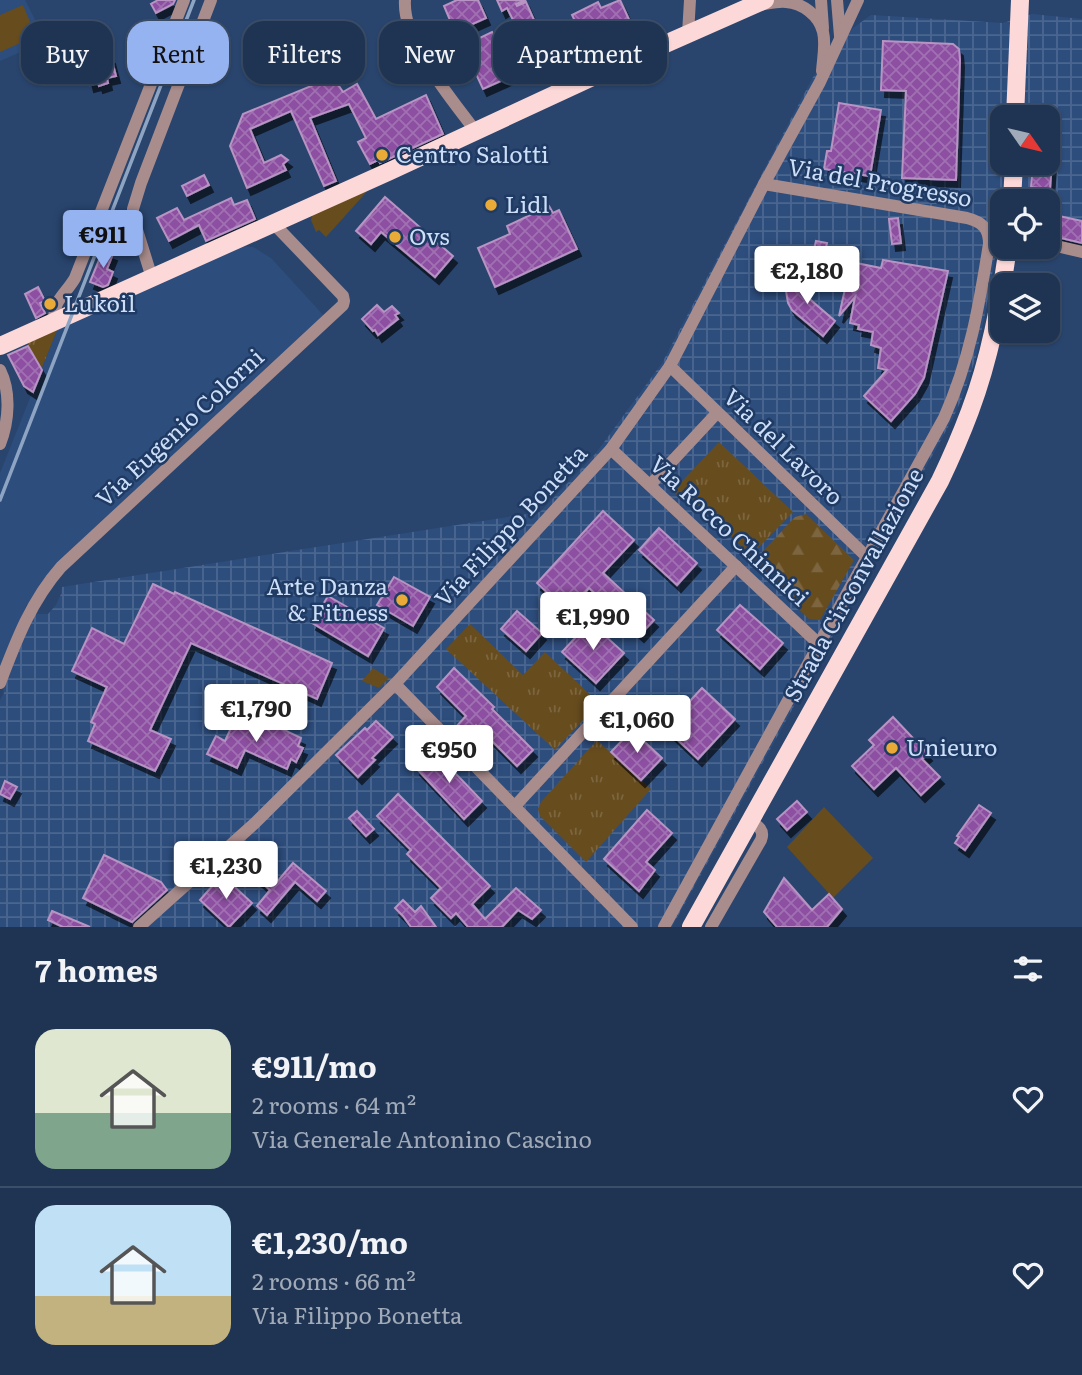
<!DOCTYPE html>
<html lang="en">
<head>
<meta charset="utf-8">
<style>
	body { margin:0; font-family:Literata,serif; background:#2c3f5c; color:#f1f3f6; height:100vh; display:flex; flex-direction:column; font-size:26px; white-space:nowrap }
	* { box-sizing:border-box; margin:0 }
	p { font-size:23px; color:#a1aab8 }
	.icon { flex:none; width:38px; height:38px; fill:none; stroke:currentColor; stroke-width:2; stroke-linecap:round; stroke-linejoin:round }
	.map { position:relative; height:927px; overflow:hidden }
	.sheet { display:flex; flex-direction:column; background:#1f3452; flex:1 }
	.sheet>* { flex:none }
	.top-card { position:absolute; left:21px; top:21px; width:700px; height:63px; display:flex; gap:14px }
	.needle { width:46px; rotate:124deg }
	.tools { position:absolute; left:990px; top:105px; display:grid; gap:14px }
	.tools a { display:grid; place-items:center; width:70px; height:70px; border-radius:14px; background:#1f3452; box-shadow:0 2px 5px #0004,0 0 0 2px #3c4f69; font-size:35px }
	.price { position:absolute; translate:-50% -60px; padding:0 16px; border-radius:7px; background:#fff; color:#222; font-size:23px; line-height:46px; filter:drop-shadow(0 2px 4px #0008) }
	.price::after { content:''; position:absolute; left:50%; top:42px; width:21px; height:16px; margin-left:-10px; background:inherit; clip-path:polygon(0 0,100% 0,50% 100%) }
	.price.current { background:#95b2f1; color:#111 }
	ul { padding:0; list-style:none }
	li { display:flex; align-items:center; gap:21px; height:175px; padding:0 35px }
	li+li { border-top:2px solid #3c4f69 }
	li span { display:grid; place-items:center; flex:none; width:196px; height:140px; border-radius:21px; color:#555 }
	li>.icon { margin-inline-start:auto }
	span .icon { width:84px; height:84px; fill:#fffc; stroke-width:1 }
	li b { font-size:30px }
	h2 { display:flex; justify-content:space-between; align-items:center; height:84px; padding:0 35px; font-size:30px }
	.tag { padding:0 24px; border-radius:21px; background:#1f3452; box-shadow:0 2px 5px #0004,0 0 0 2px #3c4f69; font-size:24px; line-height:63px }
	.tag.current { background:#95b2f1; color:#111 }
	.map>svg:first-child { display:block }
</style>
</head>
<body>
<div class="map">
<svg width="1082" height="927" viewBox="0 0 1082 927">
	<defs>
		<pattern id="industrial-grid" width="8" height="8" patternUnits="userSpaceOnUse" patternTransform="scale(1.75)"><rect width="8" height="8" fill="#2d4d7d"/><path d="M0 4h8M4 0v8" fill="none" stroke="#4a6690"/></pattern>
		<pattern id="grass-tufts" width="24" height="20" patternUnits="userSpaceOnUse" patternTransform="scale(1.75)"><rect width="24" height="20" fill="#674c1e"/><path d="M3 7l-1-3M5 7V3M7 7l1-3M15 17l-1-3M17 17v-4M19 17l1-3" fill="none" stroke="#7c653f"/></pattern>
		<pattern id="forest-firs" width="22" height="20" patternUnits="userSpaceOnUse" patternTransform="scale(1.75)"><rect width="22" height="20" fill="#674c1e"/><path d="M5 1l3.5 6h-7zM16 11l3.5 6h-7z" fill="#7c653f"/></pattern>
		<pattern id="building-cross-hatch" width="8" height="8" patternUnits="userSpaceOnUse" patternTransform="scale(1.75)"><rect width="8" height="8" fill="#8d4fa1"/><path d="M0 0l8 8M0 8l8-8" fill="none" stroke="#a170b3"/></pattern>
		<filter id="shadow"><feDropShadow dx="4" dy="7" stdDeviation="0" flood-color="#0009"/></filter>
	</defs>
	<rect width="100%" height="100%" fill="#29456e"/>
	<g fill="#2d4d7d">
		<path d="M0,0H25L46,41L0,61Z"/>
		<path d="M238,246L253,247L271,258L325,317L38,589L26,606L0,671V473L58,328Z"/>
	</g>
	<path fill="url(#industrial-grid)" fill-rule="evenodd" d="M1032,14L1082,19V245L1048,236V201H1003V239L998,241L986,309L976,357L964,394L953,418L672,927H0V700L4,693L3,688L34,614H48L56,605L61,594L62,587L540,512L596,453L662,363L813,77L853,28L871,15L1003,23ZM1003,117H1048V163H1003Z"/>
	<g fill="url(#grass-tufts)">
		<path d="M58,328L41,370L38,369L39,366L27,343Z"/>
		<path d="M719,442L793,512L751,555L687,494L679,497L673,491Z"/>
		<path d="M470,624L523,675L545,652L599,703L555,750L446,649Z"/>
		<path d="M597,740L651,789L586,862L540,816L538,809L541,802Z"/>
	</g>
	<path fill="url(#forest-firs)" d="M806,514L854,560L820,620L809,619L751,564L795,517Z"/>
	<g fill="#674c1e">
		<path d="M23,5L36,36L0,52V15Z"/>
		<path d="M371,187L326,237L319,230L316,232L311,220L313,214Z"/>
		<path d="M373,668L389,678L379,688L362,681Z"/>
		<path d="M824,807L873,858L833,898L787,847Z"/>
	</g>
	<g fill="url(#building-cross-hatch)" stroke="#b794c3" stroke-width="2" filter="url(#shadow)">
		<path d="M158,0H175L173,4L156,13L151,4Z"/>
		<path d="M457,0H478L486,18L455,32L444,6Z"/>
		<path d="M497,0H526L516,4L517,6L526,2L534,20L525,24L538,51L549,46L560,71L550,76L544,63L530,69L509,24L514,22L507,8L502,11Z"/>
		<path d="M620,0L637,37L613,48L605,29L584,39L572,15L598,2L601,8Z"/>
		<path d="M492,32L514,75L483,89L463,46Z"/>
		<path d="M883,41L953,44L959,49L960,60L956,180L902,178L906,91L881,90Z"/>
		<path d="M111,57L116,76L107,78L108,83L99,86L98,83L90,85L85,64Z"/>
		<path d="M333,77L343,92L357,84L376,119L426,95L443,134L380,163L378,160L370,164L358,142L366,138L349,104L310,118L336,181L324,186L291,111L250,129L264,163L281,155L288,160L283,164L286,170L247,188L230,146L243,114Z"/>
		<path d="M839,103L881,110L870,176L824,169L827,151H831Z"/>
		<path d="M1033,163H1052L1050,189L1031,187Z"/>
		<path d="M204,175L209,185L187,196L182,186Z"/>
		<path d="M385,197L453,256L435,277L381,232L371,244L356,231Z"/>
		<path d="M231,198L234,205L247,200L255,219L206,241L199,225L169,241L157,218L177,208L184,220Z"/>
		<path d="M549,206L553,213L559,210L577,249L495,287L478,248L510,234L507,226Z"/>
		<path d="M1050,214L1082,221V243L1048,235Z"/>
		<path d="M898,218L901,243L892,244L889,219Z"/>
		<path d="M816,241L827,243L821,269L810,267Z"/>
		<path d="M103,250L113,254L107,269L113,272L108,285L103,287L90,282Z"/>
		<path d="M883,260L948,271L924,378L915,394L891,421L864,396L887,370L878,368L881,348L871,345L873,332L858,329L859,325L850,323L855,297L839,316L851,262L881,268Z"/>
		<path d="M790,275L808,279L805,295L835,321L823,336L792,310L788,303L786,291Z"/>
		<path d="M38,287L45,301L40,303L45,313L36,318L25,294Z"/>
		<path d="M377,305L384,312L392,306L399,313L395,315L398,319L378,335L375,330L373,331L362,319Z"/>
		<path d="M28,346L42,370L33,392L24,386L8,355Z"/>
		<path d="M603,511L634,540L603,573L654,620L640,635L589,588L568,612L537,583Z"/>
		<path d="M659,528L697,563L677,585L639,550Z"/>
		<path d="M394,577L430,597L413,626L377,605Z"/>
		<path d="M153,584L174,594L175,592L332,663L317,699L191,643L150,730L171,739L155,771L88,741L95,724L91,722L107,687L72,671L92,628L124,644Z"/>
		<path d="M328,596L384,628L368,656L312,623Z"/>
		<path d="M740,605L783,643L760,669L717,630Z"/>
		<path d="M517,611L542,633L526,651L501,629Z"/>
		<path d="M590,622L624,653L596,683L562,652Z"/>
		<path d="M454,668L494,707L492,709L533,750L517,766L476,725L465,737L455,728L466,716L437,687Z"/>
		<path d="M702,688L735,719L698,759L665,728Z"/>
		<path d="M237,715L269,730L272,724L301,738L298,746L303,748L296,762L291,759L287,769L245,750L237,768L207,754L216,736L225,741Z"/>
		<path d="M893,717L928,754L922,759L940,777L921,795L896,768L874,789L852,766L874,745L869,740Z"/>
		<path d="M376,721L393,737L372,758L375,760L358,777L336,755L365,728L367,730Z"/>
		<path d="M632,730L662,758L641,780L611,752Z"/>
		<path d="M434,751L482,801L464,819L416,768Z"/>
		<path d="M5,781L17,787L10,799L0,794Z"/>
		<path d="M398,794L490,886L472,904L485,919L516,888L541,910L532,919L518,910L502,927H468L456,913L451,918L431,898L441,888L407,854L411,850L377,816Z"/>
		<path d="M797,801L807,812L787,830L777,819Z"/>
		<path d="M979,805L991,813L965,850L955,843L959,837L957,836Z"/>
		<path d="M647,810L672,833L646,862L655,870L639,891L604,859Z"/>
		<path d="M357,811L374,829L366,836L349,818Z"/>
		<path d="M240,852L276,883L293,863L326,891L317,901L295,882L267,915L257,906L270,890L234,859Z"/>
		<path d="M104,855L161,882L167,890L132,922L83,898Z"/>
		<path d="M222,875L252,903L229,927L200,900Z"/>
		<path d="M784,878L812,910L829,894L842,909L827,927H777L764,912Z"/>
		<path d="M403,900L415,912L421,906L436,927H411L403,916L395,908Z"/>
		<path d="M52,911L90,927H63L48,920Z"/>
	</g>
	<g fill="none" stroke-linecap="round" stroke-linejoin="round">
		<g stroke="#a98c8c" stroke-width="12">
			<path d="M405,0C402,42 452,99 476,132"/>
			<path d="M821,0L823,28"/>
			<path d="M837,0L840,36"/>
			<path d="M758,5C767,4 777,1 786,2C802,3 819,15 823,32C826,44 823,58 822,71"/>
			<path d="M688,34L690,0"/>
			<path d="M1048,244L1082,252"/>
			<path d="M152,278L133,217V209L141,183L211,0"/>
			<path d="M55,321C51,302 66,294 75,278L184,0"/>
			<path d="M670,366L867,557"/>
			<path d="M0,370C11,392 9,421 0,444"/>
			<path d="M611,449L819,644"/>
			<path d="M650,485L717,413"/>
			<path d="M0,683C16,641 31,601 61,567L343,305L344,301L343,296L274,224"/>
			<path d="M395,684L632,927"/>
			<path d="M515,806L736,566"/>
			<path d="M139,927L255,823L395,684L611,449L670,366L764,184L820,82L858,0"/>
			<path d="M664,927L819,644L944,418C970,360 979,306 989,244C989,228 982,222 967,218L764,184"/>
			<path d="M711,927L761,840C765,830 758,826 750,821"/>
		</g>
		<g stroke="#fcd8d8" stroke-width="18">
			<path d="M1015,117L1020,0"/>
			<path d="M1012,201L1014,163"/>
			<path d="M0,346L390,171L629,60L765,0"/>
			<path d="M691,927L940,481C951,458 961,435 970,411C990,358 1000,303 1008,247"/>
		</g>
		<path stroke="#8ea4c3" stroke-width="3.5" d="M0,500L194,0"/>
	</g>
	<g fill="#eaaa38" stroke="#1f3a63" stroke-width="2.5">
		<circle cx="382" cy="155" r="7"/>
		<circle cx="491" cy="205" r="7"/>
		<circle cx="395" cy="237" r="7"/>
		<circle cx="50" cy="304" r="7"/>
		<circle cx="402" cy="600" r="7"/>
		<circle cx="892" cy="748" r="7"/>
	</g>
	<g text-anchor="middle" stroke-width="5" stroke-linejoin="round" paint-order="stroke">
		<g font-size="23" fill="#cddff8" stroke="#1f3a63" text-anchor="start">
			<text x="396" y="163">Centro Salotti</text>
			<text x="505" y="213">Lidl</text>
			<text x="409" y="245">Ovs</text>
			<text x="64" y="312">Lukoil</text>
			<text x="388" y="595" text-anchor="end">Arte Danza<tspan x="388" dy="26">&amp; Fitness</tspan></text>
			<text x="906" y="756">Unieuro</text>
		</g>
		<g font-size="23" fill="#cddff8" stroke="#1f3a63">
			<text transform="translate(880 183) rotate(10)" y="8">Via del Progresso</text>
			<text transform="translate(180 428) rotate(-43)" y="8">Via Eugenio Colorni</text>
			<text transform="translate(783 447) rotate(44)" y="8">Via del Lavoro</text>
			<text transform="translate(511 526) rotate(-47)" y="8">Via Filippo Bonetta</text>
			<text transform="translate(729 531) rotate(43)" y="8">Via Rocco Chinnici</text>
			<text transform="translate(854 585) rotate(-61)" y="8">Strada Circonvallazione</text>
		</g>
	</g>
</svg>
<div class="tools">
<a><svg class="needle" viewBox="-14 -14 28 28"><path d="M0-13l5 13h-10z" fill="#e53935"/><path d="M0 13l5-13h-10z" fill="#a1aab8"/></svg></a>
<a><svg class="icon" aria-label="locate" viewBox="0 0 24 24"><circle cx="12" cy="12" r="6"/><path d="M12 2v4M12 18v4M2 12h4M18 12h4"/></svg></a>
<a><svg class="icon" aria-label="layers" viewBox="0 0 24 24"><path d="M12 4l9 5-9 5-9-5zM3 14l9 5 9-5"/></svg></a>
</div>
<b class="price current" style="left:103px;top:270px">€911</b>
<b class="price" style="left:807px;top:306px">€2,180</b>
<b class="price" style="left:593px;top:652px">€1,990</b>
<b class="price" style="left:256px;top:744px">€1,790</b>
<b class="price" style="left:637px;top:755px">€1,060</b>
<b class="price" style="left:449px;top:785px">€950</b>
<b class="price" style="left:226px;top:901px">€1,230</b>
<div class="top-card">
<a class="tag">Buy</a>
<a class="tag current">Rent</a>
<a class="tag">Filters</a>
<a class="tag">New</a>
<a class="tag">Apartment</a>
</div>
</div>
<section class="sheet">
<h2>7 homes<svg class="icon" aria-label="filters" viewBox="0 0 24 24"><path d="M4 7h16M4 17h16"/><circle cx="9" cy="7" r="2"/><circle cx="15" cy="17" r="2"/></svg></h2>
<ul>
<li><span style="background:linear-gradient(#dfe7d0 60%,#7fa58c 0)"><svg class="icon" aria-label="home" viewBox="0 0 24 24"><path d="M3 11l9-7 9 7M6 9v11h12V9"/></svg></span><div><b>€911/mo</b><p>2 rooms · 64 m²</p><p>Via Generale Antonino Cascino</p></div><svg class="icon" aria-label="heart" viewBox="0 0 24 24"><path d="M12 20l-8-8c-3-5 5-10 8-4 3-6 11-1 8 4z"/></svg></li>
<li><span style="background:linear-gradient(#bfe0f5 65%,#c2b280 0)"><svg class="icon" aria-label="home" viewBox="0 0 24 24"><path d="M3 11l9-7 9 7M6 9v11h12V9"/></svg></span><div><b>€1,230/mo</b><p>2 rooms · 66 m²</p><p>Via Filippo Bonetta</p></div><svg class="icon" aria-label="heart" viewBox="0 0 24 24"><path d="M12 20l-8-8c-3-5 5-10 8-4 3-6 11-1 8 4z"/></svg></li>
</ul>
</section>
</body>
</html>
